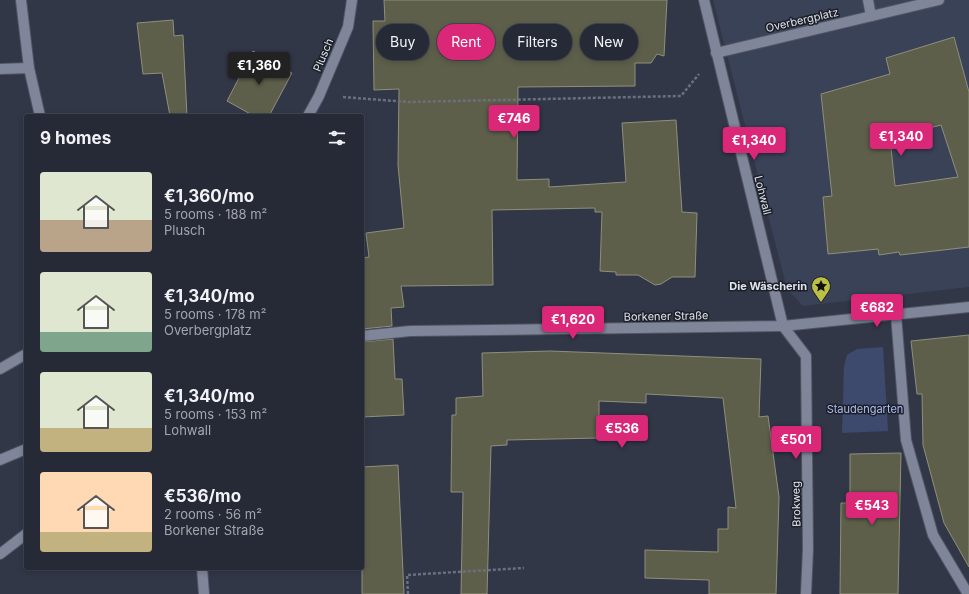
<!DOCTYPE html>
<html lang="en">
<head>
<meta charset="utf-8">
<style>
	body { margin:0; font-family:Inter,sans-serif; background:#2e313e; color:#f1f3f6; height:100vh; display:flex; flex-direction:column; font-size:15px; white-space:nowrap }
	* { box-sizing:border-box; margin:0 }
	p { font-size:13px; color:#a4a6ad }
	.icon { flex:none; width:22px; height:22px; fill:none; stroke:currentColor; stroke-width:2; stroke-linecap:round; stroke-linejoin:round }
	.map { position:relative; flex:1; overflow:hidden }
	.details { position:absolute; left:24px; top:114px; width:340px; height:456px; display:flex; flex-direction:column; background:#262936; border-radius:4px; box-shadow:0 2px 6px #0003,0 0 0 1px #424551 }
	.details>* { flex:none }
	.guide { position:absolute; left:376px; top:24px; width:380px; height:36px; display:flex; gap:8px }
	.price { position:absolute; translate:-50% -34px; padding:0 9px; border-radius:4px; background:#db2777; color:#fff; font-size:13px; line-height:26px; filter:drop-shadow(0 1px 2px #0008) }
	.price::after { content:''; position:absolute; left:50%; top:24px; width:12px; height:9px; margin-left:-6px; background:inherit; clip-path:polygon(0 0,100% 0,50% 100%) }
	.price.on { background:#222; color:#fff }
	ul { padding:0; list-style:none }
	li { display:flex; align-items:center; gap:12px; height:100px; padding:0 16px }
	li span { display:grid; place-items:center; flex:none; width:112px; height:80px; border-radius:4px; color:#555 }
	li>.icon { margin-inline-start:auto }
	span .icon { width:48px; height:48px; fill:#fffc; stroke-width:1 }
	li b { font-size:17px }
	h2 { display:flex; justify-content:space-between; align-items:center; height:48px; padding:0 16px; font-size:17px }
	.pill { padding:0 14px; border-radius:18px; background:#262936; box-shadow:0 2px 6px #0003,0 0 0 1px #424551; font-size:14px; line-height:36px }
	.pill.on { background:#db2777; color:#fff }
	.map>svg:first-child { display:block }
</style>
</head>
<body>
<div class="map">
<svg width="969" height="594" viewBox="0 0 969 594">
	<rect width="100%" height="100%" fill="#323748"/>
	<path fill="#3a4258" d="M713,0H969V287L803,306L787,289Z"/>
	<path fill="#3e496e" d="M883,347L888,431L842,433L844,366L847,355L857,349Z"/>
	<g fill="#5d5f4b" stroke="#8e907b" fill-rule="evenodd">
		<path d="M384,0H667L664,56L657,54L651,63H635V86L518,87L517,180L549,179V187L626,182L622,123L676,120L682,212L697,213L695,277H672L661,284L655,285L638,275H616V272L600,271L602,212H595V208L492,210L493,285L401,286L404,307L391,308L392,326L362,329V258L369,257L366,233L404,228L398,165L399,89L374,90L373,21H385Z"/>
		<path d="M173,20L174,36L183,35L187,116H170L162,73L143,74L137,23Z"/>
		<path d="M954,37L969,92V247L900,255L899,252L879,255L878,249L828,254L823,197L832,196L821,94L890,74L886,58ZM941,125L958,177L895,186L890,138Z"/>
		<path d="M253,51L292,73L269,116H254L227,101Z"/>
		<path d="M969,335V567L944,523L923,445L922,394H917L911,341Z"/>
		<path d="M393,339L395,379H402L404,415L362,417V342Z"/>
		<path d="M550,351L761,359L759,417L768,416L779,497L776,594H709V580L645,578V550L718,552V529H728V507L736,508L723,398L646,394V403L599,401V438L507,440V445L491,446L487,594H461L463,492H451L452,415H456V398L483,396L482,353Z"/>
		<path d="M901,453L898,594H840L841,503H850V454Z"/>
		<path d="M398,465L404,594H362V467Z"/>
	</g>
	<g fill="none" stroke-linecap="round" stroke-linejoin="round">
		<g stroke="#515664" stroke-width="12">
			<g id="lane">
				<path d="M21,0L29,68L40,116"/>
				<path d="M0,69L29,68"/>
				<path d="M896,315L906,440L933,535L968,594"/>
				<path d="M0,369L26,354"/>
				<path d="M0,554L26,534"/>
				<path d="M202,568L204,594"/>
			</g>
		</g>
		<g stroke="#515664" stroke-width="12">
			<g id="street">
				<path d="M704,0L783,326L806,356L808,549L806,594"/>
				<path d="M868,0L871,16"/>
				<path d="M716,53L939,0"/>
				<path d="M308,116L319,96L348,27L352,0"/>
			</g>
		</g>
		<g stroke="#515664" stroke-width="12">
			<g id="secondary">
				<path d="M362,336L410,331L783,326L969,307"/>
				<path d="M0,460L26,449"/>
			</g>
		</g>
		<g stroke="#6b707f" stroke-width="2.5" stroke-dasharray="3 2" stroke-linecap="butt">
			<path d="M343,97L408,102L681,96L699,74"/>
			<path d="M408,594L407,575L524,568"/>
		</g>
		<use href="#lane" stroke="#80869a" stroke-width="10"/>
		<use href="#street" stroke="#80869a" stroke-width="10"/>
		<use href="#secondary" stroke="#80869a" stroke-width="10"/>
	</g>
	<defs>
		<g id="sight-pin" transform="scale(1)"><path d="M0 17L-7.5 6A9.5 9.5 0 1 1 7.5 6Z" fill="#bbc044" stroke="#1c1f27"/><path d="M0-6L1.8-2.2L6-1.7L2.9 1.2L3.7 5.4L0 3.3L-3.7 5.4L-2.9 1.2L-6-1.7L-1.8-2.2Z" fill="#111"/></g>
	</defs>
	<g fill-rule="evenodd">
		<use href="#sight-pin" x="821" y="286"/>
	</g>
	<g text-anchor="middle" stroke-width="3" stroke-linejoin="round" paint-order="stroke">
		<g font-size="11" fill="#e0e4ef" stroke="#1c1f27">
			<text transform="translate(802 20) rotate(-13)" y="4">Overbergplatz</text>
			<text transform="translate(323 55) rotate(-67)" y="4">Plusch</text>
			<text transform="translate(763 195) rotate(76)" y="4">Lohwall</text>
			<text transform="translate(666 316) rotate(-1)" y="4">Borkener Straße</text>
			<text transform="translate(796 504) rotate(-91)" y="4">Brokweg</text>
		</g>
		<g font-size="11" font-weight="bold" fill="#e0e4ef" stroke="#1c1f27" text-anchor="end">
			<text x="807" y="290">Die Wäscherin</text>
		</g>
		<g font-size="11" fill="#adbff3" stroke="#1c1f27">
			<text x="865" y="413">Staudengarten</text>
		</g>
	</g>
</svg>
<b class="price on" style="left:259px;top:86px">€1,360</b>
<b class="price" style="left:514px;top:139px">€746</b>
<b class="price" style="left:901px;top:157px">€1,340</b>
<b class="price" style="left:754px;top:161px">€1,340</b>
<b class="price" style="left:877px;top:328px">€682</b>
<b class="price" style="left:573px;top:340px">€1,620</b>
<b class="price" style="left:622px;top:449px">€536</b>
<b class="price" style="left:796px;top:460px">€501</b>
<b class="price" style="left:872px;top:526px">€543</b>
<div class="guide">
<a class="pill">Buy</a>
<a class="pill on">Rent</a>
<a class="pill">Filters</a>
<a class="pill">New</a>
</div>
<section class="details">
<h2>9 homes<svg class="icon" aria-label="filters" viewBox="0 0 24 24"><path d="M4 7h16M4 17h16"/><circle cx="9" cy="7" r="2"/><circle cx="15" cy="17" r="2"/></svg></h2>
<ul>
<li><span style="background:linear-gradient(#dfe7d0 60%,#b9a48a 0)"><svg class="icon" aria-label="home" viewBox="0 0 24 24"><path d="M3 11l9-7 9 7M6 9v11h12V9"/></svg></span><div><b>€1,360/mo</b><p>5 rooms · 188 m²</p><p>Plusch</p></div></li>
<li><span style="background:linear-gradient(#dfe7d0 75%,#7fa58c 0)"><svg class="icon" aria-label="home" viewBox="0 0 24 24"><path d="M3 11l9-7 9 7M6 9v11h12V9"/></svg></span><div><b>€1,340/mo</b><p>5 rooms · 178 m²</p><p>Overbergplatz</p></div></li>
<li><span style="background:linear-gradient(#dfe7d0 70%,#c2b280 0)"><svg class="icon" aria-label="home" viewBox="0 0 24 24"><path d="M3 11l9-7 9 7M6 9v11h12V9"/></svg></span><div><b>€1,340/mo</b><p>5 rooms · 153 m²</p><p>Lohwall</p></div></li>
<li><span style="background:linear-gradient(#ffd9b3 75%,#c2b280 0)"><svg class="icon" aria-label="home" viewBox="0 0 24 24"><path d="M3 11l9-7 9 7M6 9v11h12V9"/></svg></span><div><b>€536/mo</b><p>2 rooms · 56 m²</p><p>Borkener Straße</p></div></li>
</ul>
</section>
</div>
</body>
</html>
